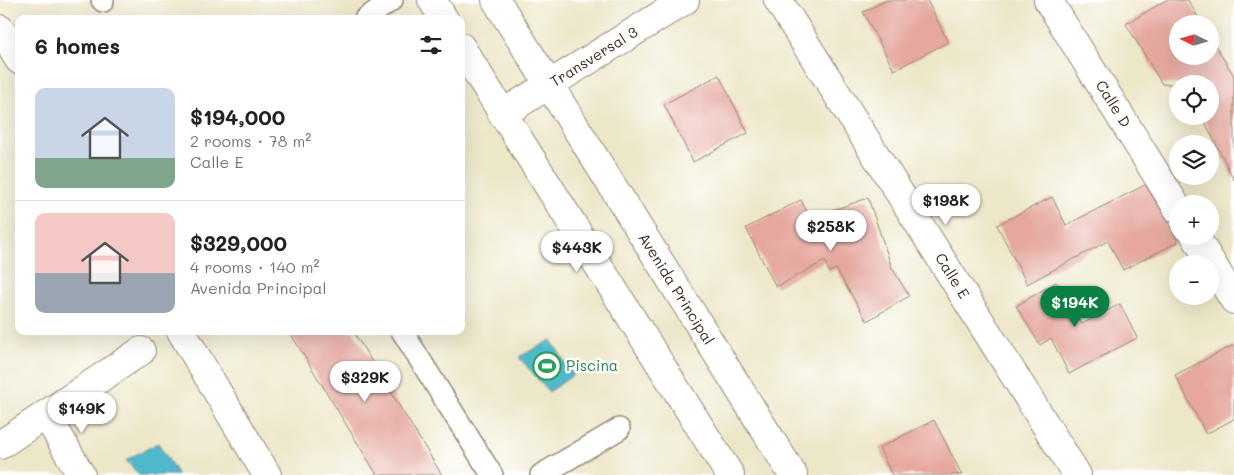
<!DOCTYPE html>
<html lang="en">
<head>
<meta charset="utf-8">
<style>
	body { margin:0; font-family:Mali,sans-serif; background:#f6f6f6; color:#222; height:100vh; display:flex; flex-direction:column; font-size:19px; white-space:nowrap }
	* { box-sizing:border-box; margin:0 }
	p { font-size:16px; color:#767676 }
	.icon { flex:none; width:28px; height:28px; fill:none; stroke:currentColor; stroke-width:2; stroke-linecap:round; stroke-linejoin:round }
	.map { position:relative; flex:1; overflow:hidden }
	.side { position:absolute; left:15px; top:15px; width:450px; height:320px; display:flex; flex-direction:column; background:#fff; border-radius:10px; box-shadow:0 5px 20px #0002 }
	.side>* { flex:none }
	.needle { width:32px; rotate:275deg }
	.fabs { position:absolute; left:1169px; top:15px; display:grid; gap:10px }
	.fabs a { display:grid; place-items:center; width:50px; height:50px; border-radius:50%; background:#fff; box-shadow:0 5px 20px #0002; font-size:25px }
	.price { position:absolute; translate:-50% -42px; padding:0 11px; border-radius:18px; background:#fff; color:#222; font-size:16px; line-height:32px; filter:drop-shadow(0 1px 2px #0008) }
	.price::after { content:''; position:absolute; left:50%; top:30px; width:15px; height:11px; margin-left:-8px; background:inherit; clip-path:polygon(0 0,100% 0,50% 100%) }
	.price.selected { background:#0b8043; color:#fff }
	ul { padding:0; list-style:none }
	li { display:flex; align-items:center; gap:15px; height:125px; padding:0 20px }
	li+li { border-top:1px solid #e0e0e0 }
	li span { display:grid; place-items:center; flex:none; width:140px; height:100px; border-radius:10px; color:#555 }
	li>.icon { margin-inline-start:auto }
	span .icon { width:60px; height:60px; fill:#fffc; stroke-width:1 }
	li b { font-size:21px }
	h2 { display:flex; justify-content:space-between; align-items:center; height:60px; padding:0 20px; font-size:21px }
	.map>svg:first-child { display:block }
</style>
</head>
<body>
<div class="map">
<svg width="1234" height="475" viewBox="0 0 1234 475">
	<rect width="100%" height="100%" fill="#fff"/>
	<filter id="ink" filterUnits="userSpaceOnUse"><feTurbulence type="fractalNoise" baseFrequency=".02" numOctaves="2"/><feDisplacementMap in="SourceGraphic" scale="10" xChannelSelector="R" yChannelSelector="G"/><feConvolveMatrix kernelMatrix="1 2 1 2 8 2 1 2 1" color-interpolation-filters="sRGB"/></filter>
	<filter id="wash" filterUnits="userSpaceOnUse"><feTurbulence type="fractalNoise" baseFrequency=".0096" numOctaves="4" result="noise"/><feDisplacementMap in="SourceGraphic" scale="20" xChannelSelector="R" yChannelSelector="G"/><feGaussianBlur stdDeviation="1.12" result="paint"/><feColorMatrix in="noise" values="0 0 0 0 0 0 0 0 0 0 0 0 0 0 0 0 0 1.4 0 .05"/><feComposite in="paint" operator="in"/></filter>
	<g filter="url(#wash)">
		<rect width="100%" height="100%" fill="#ede7c9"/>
		<g fill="#4fb9cc" stroke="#457275">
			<path d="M551,340L573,375L549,392L519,357Z"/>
			<path d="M158,443L178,475H139L126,460Z"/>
		</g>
		<g id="blocks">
			<g fill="#e5a79e">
				<path d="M887,0H927L948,42L894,70L863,12Z"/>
				<path d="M1166,0H1188L1202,24H1178V56H1210V37L1234,76V180L1202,116H1210V84H1162L1126,24Z"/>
				<path d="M719,75L748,133L693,162L664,104Z"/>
				<path d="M1145,185L1167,219L1178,242L1123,270L1108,241L1027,284L997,225L1052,197L1066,225Z"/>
				<path d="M868,198L892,268L909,296L867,321L836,269L829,272L825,261L776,287L746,228L801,200L810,218Z"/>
				<path d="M1056,282L1082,324L1120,304L1137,338L1069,374L1051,338L1040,345L1016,306Z"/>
				<path d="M289,331H353L442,475H377Z"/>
				<path d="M1234,345V419L1206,434L1175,375Z"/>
				<path d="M934,420L962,475H892L879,448Z"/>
			</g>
		</g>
	</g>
	<g filter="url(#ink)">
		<use href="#blocks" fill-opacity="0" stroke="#948874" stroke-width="1"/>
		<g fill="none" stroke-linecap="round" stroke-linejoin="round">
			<g stroke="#948874" stroke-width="24">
				<g id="lane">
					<path d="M102,0L103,1"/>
					<path d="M365,19L392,0"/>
					<path d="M402,331L492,475"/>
					<path d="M541,475L619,429"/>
				</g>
			</g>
			<g stroke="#948874" stroke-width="30">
				<g id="street">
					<path d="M432,0L444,19"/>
					<path d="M496,0L793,475"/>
					<path d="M778,0L1077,475"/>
					<path d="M1048,0L1178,209"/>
					<path d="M0,29L19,60"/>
					<path d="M461,47L730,475"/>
					<path d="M502,114L685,0"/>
					<path d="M1195,236L1234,300"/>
					<path d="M181,331L267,475"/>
					<path d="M46,414L81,475"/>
					<path d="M0,445L141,351"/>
				</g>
			</g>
			<use href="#lane" stroke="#fff" stroke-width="21"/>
			<use href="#street" stroke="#fff" stroke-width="28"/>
		</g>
	</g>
	<defs>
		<g id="stadium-ring" transform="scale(1.4375)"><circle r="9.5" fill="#fff" stroke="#2e9e5b" stroke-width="1.5"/><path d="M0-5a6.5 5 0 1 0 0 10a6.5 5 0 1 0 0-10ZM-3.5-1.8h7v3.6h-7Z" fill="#2e9e5b"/></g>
	</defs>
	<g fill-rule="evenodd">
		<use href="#stadium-ring" x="547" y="366"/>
	</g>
	<g text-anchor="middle" stroke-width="5" stroke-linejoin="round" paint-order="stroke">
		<g font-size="15" fill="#3b2a1e" stroke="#fff">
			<text transform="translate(594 57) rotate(-32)" y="5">Transversal 3</text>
			<text transform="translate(1113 104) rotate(58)" y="5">Calle D</text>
			<text transform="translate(952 276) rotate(58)" y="5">Calle E</text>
			<text transform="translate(676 289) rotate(58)" y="5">Avenida Principal</text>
		</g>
		<g font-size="15" fill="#27864d" stroke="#fff" text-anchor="start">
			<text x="566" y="371">Piscina</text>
		</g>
	</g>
</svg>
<div class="fabs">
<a><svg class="needle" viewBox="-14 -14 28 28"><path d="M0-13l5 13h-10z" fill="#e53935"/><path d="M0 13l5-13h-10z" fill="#767676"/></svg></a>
<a><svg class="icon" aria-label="locate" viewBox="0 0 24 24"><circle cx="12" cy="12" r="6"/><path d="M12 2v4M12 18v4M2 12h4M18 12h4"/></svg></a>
<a><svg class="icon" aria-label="layers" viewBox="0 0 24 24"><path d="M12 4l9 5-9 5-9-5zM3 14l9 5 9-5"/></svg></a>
<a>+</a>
<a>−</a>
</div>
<b class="price" style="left:946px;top:226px">$198K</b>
<b class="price" style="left:831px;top:252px">$258K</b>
<b class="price" style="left:577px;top:273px">$443K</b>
<b class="price selected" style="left:1075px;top:328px">$194K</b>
<b class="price" style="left:365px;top:403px">$329K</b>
<b class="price" style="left:82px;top:434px">$149K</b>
<section class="side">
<h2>6 homes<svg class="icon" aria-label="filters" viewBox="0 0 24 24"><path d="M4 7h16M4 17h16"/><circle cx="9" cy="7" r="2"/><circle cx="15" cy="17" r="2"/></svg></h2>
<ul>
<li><span style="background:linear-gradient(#c9d6e8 70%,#7fa58c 0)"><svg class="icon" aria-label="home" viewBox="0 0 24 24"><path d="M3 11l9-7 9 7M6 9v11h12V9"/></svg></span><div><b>$194,000</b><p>2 rooms · 78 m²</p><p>Calle E</p></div></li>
<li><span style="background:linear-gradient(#f6c9c9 60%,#9aa5b1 0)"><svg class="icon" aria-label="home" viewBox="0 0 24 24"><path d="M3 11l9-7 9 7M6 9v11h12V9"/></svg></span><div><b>$329,000</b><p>4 rooms · 140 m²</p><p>Avenida Principal</p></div></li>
</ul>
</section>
</div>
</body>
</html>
